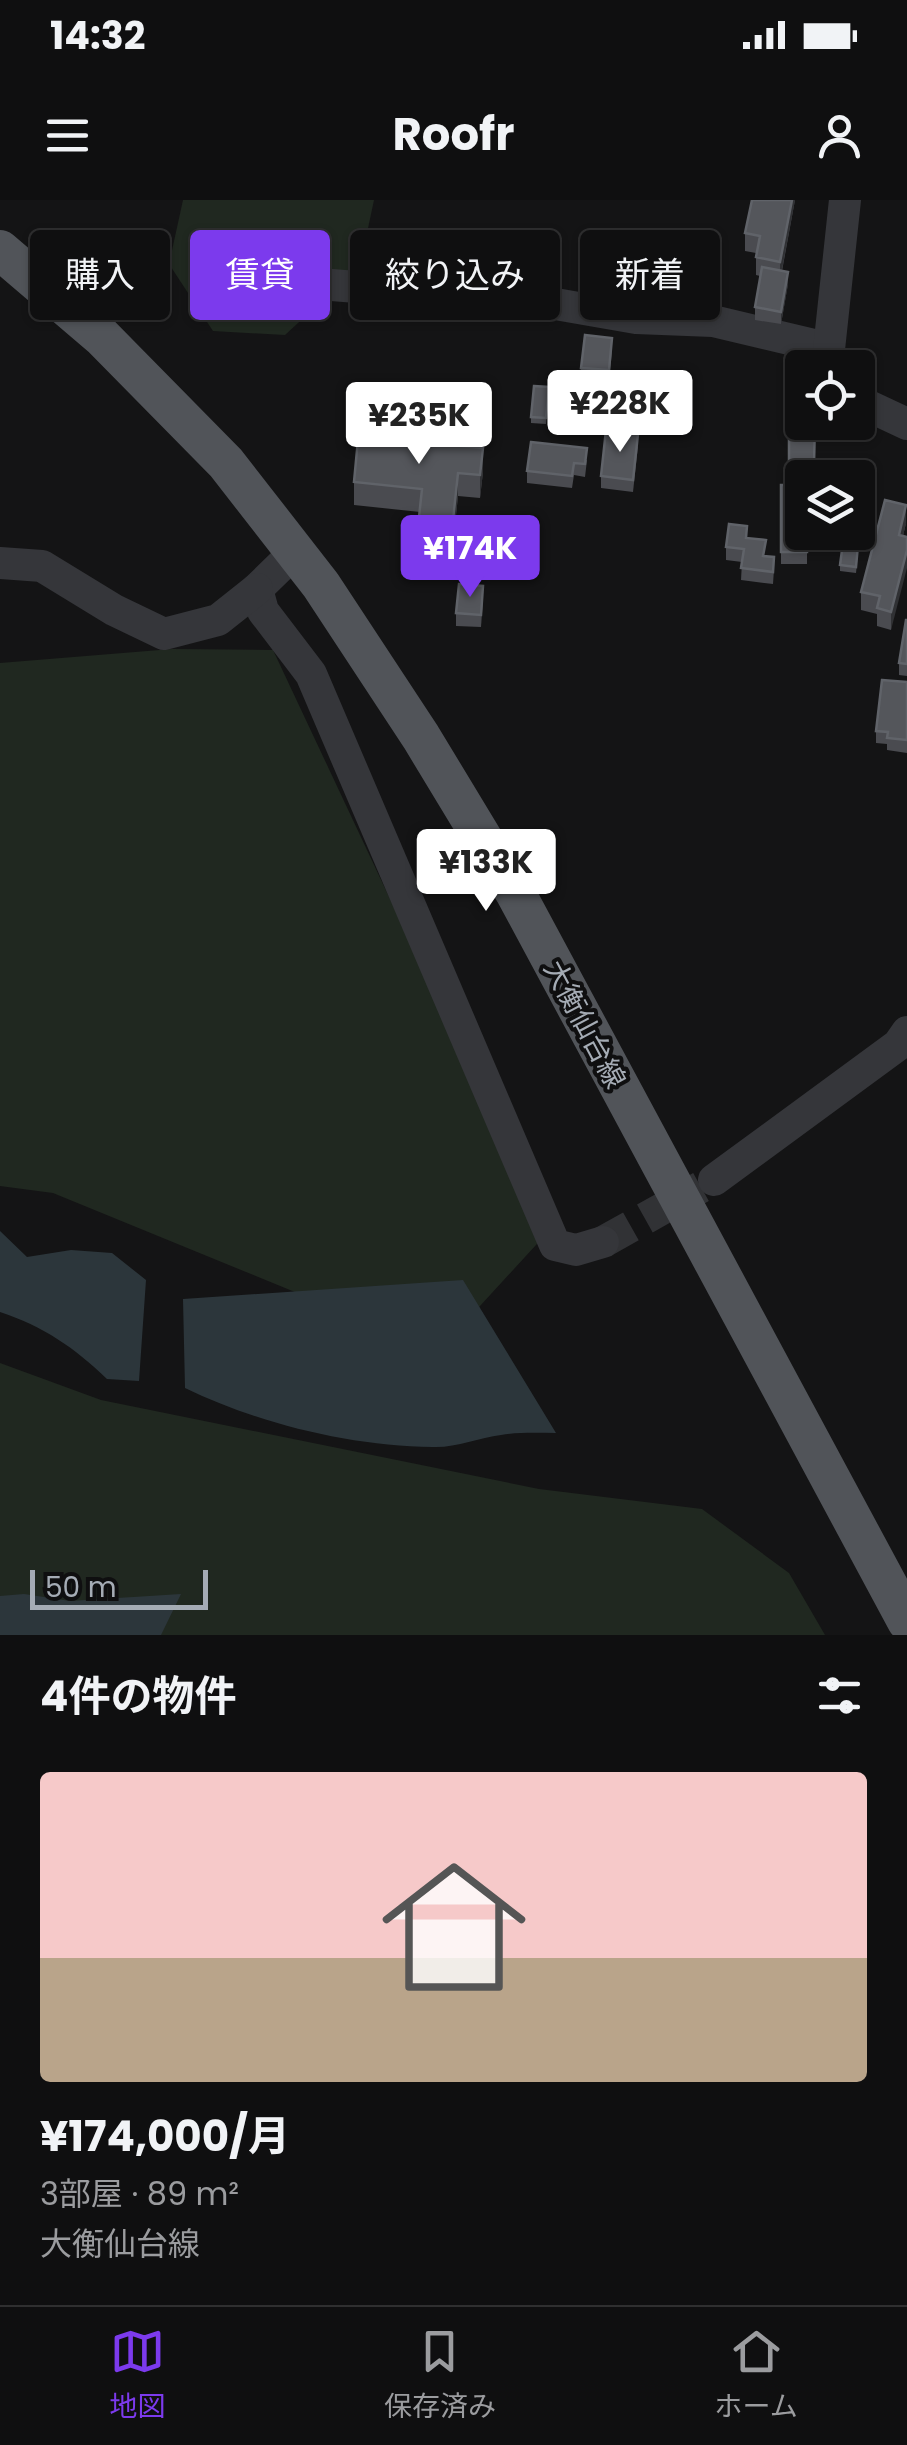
<!DOCTYPE html>
<html lang="ja">
<head>
<meta charset="utf-8">
<style>
	body { margin:0; font-family:Poppins,"Noto Sans JP",sans-serif; background:#1d1d1e; color:#f1f3f6; height:100vh; display:flex; flex-direction:column; font-size:38px; white-space:nowrap }
	* { box-sizing:border-box; margin:0 }
	p { font-size:32px; color:#9b9c9f }
	.icon { flex:none; width:55px; height:55px; fill:none; stroke:currentColor; stroke-width:2; stroke-linecap:round; stroke-linejoin:round }
	.map { position:relative; height:1435px; overflow:hidden }
	.details { display:flex; flex-direction:column; background:#0f0f10; flex:1 }
	.details>* { flex:none }
	.hud { position:absolute; left:30px; top:30px; width:848px; height:90px; display:flex; gap:20px }
	.tools { position:absolute; left:785px; top:150px; display:grid; gap:20px }
	.tools a { display:grid; place-items:center; width:90px; height:90px; border-radius:10px; background:#0f0f10; box-shadow:0 2px 8px #0004,0 0 0 2px #2f2f30; font-size:50px }
	.scale { position:absolute; left:30px; bottom:25px; width:178px; box-sizing:border-box; padding-left:10px; border:5px solid #a5acb5; border-top:0; font-size:28px; line-height:35px; white-space:nowrap; color:#a5acb5; -webkit-text-stroke:8px #0f0f10; paint-order:stroke }
	.price { position:absolute; translate:-50% -85px; padding:0 22px; border-radius:10px; background:#fff; color:#222; font-size:32px; line-height:65px; filter:drop-shadow(0 2px 5px #0008) }
	.price::after { content:''; position:absolute; left:50%; top:60px; width:30px; height:22px; margin-left:-15px; background:inherit; clip-path:polygon(0 0,100% 0,50% 100%) }
	.price.on { background:#7c3aed; color:#fff }
	ul { padding:0; list-style:none }
	li { display:grid; align-content:center; gap:20px; height:530px; padding:0 40px }
	li+li { border-top:2px solid #2f2f30 }
	li span { display:grid; place-items:center; height:310px; border-radius:10px; color:#555 }
	li>.icon { margin-inline-start:auto }
	span .icon { width:180px; height:180px; fill:#fffc; stroke-width:1 }
	li b { font-size:42px }
	h2 { display:flex; justify-content:space-between; align-items:center; height:120px; padding:0 40px; font-size:42px }
	.pill { padding:0 35px; border-radius:10px; background:#0f0f10; box-shadow:0 2px 8px #0004,0 0 0 2px #2f2f30; font-size:35px; line-height:90px }
	.pill.on { background:#7c3aed; color:#fff }
	.status { display:flex; justify-content:space-between; align-items:center; height:70px; padding:0 50px; background:#0f0f10; direction:ltr }
	.status svg { height:28px; fill:currentColor }
	header { display:flex; justify-content:space-between; align-items:center; height:130px; padding:0 40px; background:#0f0f10; font-size:45px; font-weight:700 }
	.dock { display:flex; justify-content:space-around; align-items:center; height:140px; border-top:2px solid #2f2f30; background:#0f0f10; font-size:28px; color:#9b9c9f }
	.dock a { display:grid; justify-items:center; gap:5px }
	.dock .on { color:#7c3aed }
	.map>svg:first-child { display:block }
</style>
</head>
<body>
<div class="status"><b>14:32</b><svg viewBox="0 0 49 12"><path d="M0 12V9h3v3zM5 12V6h3v6zM10 12V3h3v9zM15 12V0h3v12zM26 1h20v11H26zM47 4h2v5h-2z"/></svg></div>
<header><svg class="icon" aria-label="menu" viewBox="0 0 24 24"><path d="M4 6h16M4 12h16M4 18h16"/></svg>Roofr<svg class="icon" aria-label="person" viewBox="0 0 24 24"><circle cx="12" cy="8" r="4"/><path d="M4 21q1-7 8-7t8 7"/></svg></header>
<div class="map">
<svg width="907" height="1435" viewBox="0 0 907 1435">
	<rect width="100%" height="100%" fill="#141415"/>
	<g fill="#202820">
		<path d="M183,0H374L360,66L285,135L213,131L169,64Z"/>
		<path d="M172,449L273,450L547,1033L458,1130L329,1106L53,993L0,986V463Z"/>
		<path d="M0,1163L101,1200L539,1289L702,1309L789,1373L825,1435H0Z"/>
	</g>
	<g fill="#2c363b">
		<path d="M0,1031L27,1057L71,1050L112,1053L146,1080L139,1181L107,1179C75,1148 43,1126 0,1112Z"/>
		<path d="M463,1080L556,1233C538,1233 519,1232 501,1235C479,1238 455,1248 433,1247C349,1246 260,1224 185,1188L183,1099Z"/>
		<path d="M24,1394L70,1401L181,1394L161,1435H0V1396Z"/>
	</g>
	<g fill="none" stroke-linecap="round" stroke-linejoin="round">
		<path stroke="#313235" stroke-width="32" stroke-dasharray="32 16" stroke-linecap="butt" d="M603,1042L701,987"/>
		<g stroke="#35363a" stroke-width="32">
			<path d="M319,84L544,102L636,118L713,121L827,148"/>
			<path d="M827,168L845,0"/>
			<path d="M858,201L907,224"/>
			<path d="M295,352L257,389L263,411L311,474L555,1045L576,1050L603,1042"/>
			<path d="M0,363L42,366L114,410L164,434L218,420L257,389"/>
			<path d="M714,980L898,845L907,832"/>
		</g>
		<path stroke="#515459" stroke-width="40" d="M0,50L102,137L226,263L321,385L421,537L516,694L907,1421"/>
	</g>
	<g fill="#4a4b50">
		<path d="M795,0L782,71L788,84L781,124L755,120V107L760,76L756,75V53L745,51V33Z"/>
		<path d="M612,150L609,183L602,182L598,232L577,229L581,168Z"/>
		<path d="M549,187L546,224L531,223V217Z"/>
		<path d="M666,218L662,234L647,230V224Z"/>
		<path d="M789,223H815L814,276H789Z"/>
		<path d="M387,231L463,246L483,272L480,298L458,296L451,363L417,359V336L420,312L354,305V282Z"/>
		<path d="M638,246L633,292L601,288V276Z"/>
		<path d="M587,260L585,277L574,275L572,288L527,283V271Z"/>
		<path d="M781,285L807,332V364H781Z"/>
		<path d="M906,323L903,336L891,430L877,426V414L861,410V392Z"/>
		<path d="M747,338L765,356L774,369L773,384L741,380L742,362L726,360V347Z"/>
		<path d="M858,352L856,373L840,371V365Z"/>
		<path d="M483,399L481,427L456,426V413Z"/>
		<path d="M907,420V476L899,475V463Z"/>
		<path d="M907,482V553L887,550V544L876,543V531Z"/>
	</g>
	<g fill="#303134">
		<path d="M792,0H795L780,80V62Z"/>
		<path d="M788,72V84L781,124V112Z"/>
		<path d="M602,182V194L598,232V220Z"/>
		<path d="M483,248V272L480,298V275Z"/>
		<path d="M458,273V296L451,363V339Z"/>
		<path d="M906,305V323L899,353V335Z"/>
		<path d="M907,350V368L891,430V412Z"/>
	</g>
	<g fill="#54565b" stroke="#606369" stroke-width="2.5">
		<path d="M752,0H792L780,62L756,57L760,36L745,33Z"/>
		<path d="M762,67L788,72L781,112L755,107Z"/>
		<path d="M585,135L612,138L609,170L581,168Z"/>
		<path d="M582,179L602,182L598,220L577,217Z"/>
		<path d="M534,186L549,187L546,218L531,217Z"/>
		<path d="M650,208L666,211L662,228L647,224Z"/>
		<path d="M367,217L387,219L386,231L426,235L428,217L463,221L461,246L483,248L480,275L458,273L451,339L417,336L422,289L354,282L359,229L366,230Z"/>
		<path d="M789,223H815L814,264H789Z"/>
		<path d="M606,230L638,234L633,280L601,276Z"/>
		<path d="M531,242L587,248L585,264L574,263L572,276L527,271Z"/>
		<path d="M781,285H802V332H807V352H781Z"/>
		<path d="M885,300L906,305L899,335L907,337V350L891,412L877,408L880,396L861,392Z"/>
		<path d="M729,324L747,326L746,338L766,340L763,356L774,357L773,372L741,368L744,349L726,347Z"/>
		<path d="M843,343L858,345L856,367L840,365Z"/>
		<path d="M459,384L483,386L481,415L456,413Z"/>
		<path d="M906,420H907V464L899,463Z"/>
		<path d="M882,480L907,482V540L887,538L888,532L876,531Z"/>
	</g>
	<g text-anchor="middle" stroke-width="8" stroke-linejoin="round" paint-order="stroke">
		<g font-size="28" fill="#a5acb5" stroke="#0f0f10">
			<text transform="translate(585 824) rotate(62)" y="10">大衡仙台線</text>
		</g>
	</g>
</svg>
<div class="tools">
<a><svg class="icon" aria-label="locate" viewBox="0 0 24 24"><circle cx="12" cy="12" r="6"/><path d="M12 2v4M12 18v4M2 12h4M18 12h4"/></svg></a>
<a><svg class="icon" aria-label="layers" viewBox="0 0 24 24"><path d="M12 4l9 5-9 5-9-5zM3 14l9 5 9-5"/></svg></a>
</div>
<div class="scale">50 m</div>
<b class="price" style="left:620px;top:255px">¥228K</b>
<b class="price" style="left:419px;top:267px">¥235K</b>
<b class="price on" style="left:470px;top:400px">¥174K</b>
<b class="price" style="left:486px;top:714px">¥133K</b>
<div class="hud">
<a class="pill">購入</a>
<a class="pill on">賃貸</a>
<a class="pill">絞り込み</a>
<a class="pill">新着</a>
</div>
</div>
<section class="details">
<h2>4件の物件<svg class="icon" aria-label="filters" viewBox="0 0 24 24"><path d="M4 7h16M4 17h16"/><circle cx="9" cy="7" r="2"/><circle cx="15" cy="17" r="2"/></svg></h2>
<ul>
<li><span style="background:linear-gradient(#f6c9c9 60%,#b9a48a 0)"><svg class="icon" aria-label="home" viewBox="0 0 24 24"><path d="M3 11l9-7 9 7M6 9v11h12V9"/></svg></span><div><b>¥174,000/月</b><p>3部屋 · 89 m²</p><p>大衡仙台線</p></div></li>
</ul>
</section>
<nav class="dock">
<a class="on"><svg class="icon" aria-label="map" viewBox="0 0 24 24"><path d="M3 6l6-2 6 2 6-2v14l-6 2-6-2-6 2zM9 4v14M15 6v14"/></svg>地図</a>
<a><svg class="icon" aria-label="saved" viewBox="0 0 24 24"><path d="M7 4h10v16l-5-4-5 4z"/></svg>保存済み</a>
<a><svg class="icon" aria-label="home" viewBox="0 0 24 24"><path d="M3 11l9-7 9 7M6 9v11h12V9"/></svg>ホーム</a>
</nav>
</body>
</html>
